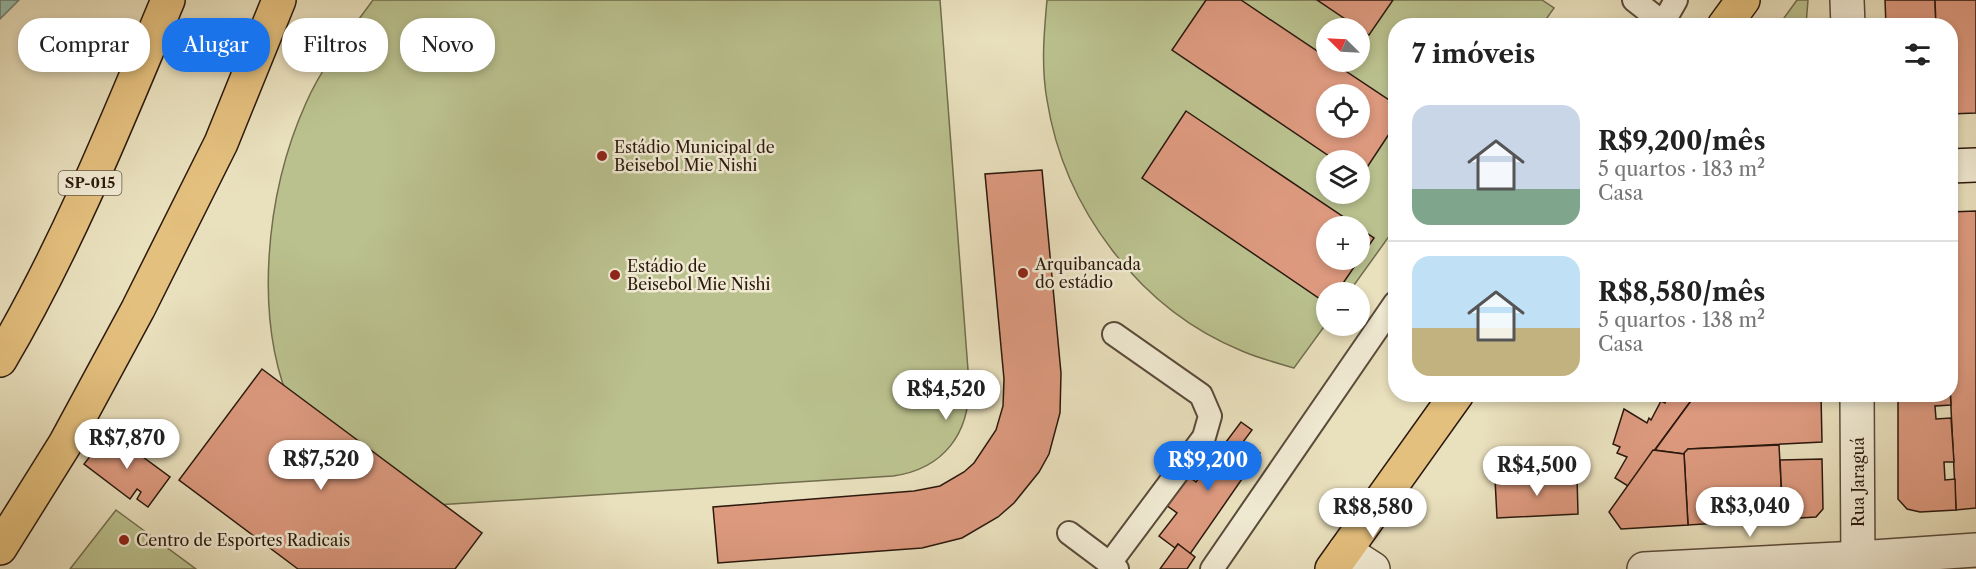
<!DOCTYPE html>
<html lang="pt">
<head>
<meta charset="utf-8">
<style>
	body { margin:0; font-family:"Libre Caslon Text",serif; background:#f6f6f6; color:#222; height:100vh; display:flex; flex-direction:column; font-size:22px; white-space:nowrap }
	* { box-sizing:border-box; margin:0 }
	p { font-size:20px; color:#767676 }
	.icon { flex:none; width:33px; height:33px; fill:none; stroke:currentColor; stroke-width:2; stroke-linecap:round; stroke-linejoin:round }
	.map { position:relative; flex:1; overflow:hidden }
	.panel { position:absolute; left:1388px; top:18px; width:570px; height:384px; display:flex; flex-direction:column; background:#fff; border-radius:24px; box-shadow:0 3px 9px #0003 }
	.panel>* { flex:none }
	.guide { position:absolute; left:18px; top:18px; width:570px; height:54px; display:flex; gap:12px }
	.needle { width:39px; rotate:294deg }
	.buttons { position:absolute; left:1316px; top:18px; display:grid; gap:12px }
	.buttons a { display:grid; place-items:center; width:54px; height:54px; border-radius:50%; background:#fff; box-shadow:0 3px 9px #0003; font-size:30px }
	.price { position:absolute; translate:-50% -51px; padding:0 14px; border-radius:21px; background:#fff; color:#222; font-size:20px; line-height:39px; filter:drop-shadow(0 2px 3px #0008) }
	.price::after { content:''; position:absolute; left:50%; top:36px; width:18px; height:14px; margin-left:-9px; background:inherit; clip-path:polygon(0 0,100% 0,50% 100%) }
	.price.selected { background:#1a73e8; color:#fff }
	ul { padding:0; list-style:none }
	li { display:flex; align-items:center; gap:18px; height:150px; padding:0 24px }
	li+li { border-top:2px solid #e0e0e0 }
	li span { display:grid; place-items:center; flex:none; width:168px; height:120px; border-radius:18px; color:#555 }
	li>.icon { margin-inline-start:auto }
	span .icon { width:72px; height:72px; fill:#fffc; stroke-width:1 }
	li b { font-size:26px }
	h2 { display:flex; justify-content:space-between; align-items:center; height:72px; padding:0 24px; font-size:26px }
	.chip { padding:0 21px; border-radius:24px; background:#fff; box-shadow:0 3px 9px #0003; font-size:21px; line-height:54px }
	.chip.selected { background:#1a73e8; color:#fff }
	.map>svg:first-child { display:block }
</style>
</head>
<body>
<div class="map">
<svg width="1976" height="569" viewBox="0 0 1976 569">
	<rect width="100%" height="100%" fill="#e9e0bd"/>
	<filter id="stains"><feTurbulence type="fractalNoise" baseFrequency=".00333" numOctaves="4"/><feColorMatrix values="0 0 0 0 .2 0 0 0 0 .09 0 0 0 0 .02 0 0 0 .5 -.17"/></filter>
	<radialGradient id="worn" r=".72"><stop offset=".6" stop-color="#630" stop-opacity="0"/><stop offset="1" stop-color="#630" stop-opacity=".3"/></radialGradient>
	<g fill="#bac18e" stroke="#726d4e" stroke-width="1.5" fill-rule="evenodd">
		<path d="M373,0H940L969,383C970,433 944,469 893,476L358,510C343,487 328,464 313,441C307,431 298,421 293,410C252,320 266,192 306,103C322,66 349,33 373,0Z"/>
		<path d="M1047,0H1542L1554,8L1542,25L1395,26V228L1349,292H1326V324L1294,368C1277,363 1258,358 1242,351C1139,309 1064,208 1047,100C1041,66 1044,33 1047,0ZM1326,28H1359V62H1326ZM1326,94H1359V128H1326ZM1326,160H1359V194H1326ZM1326,226H1359V260H1326Z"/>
		<path d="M1797,0H1808L1806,25H1779Z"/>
		<path d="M116,510L196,569H70Z"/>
	</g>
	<path fill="#98beac" stroke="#6c7c6d" stroke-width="1.5" d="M0,0H19L0,19Z"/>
	<g fill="#dc997e" stroke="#2b190e" stroke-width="1.5" fill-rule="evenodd">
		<path d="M1206,0H1241L1326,57V62H1332L1395,104V125L1360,178L1359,160H1335L1172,50ZM1326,94H1359V128H1326Z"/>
		<path d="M1317,0H1393L1369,35Z"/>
		<path d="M1885,0H1935L1936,26H1923V22H1901V26H1886Z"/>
		<path d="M1935,0H1976V113L1950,114V26H1936Z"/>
		<path d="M1186,111L1357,226H1326V260H1359V228L1374,238L1337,292H1326V303L1142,178Z"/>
		<path d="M1042,170L1061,373L1060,413L1049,454L1039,472L1014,503L998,517L962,538L922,548L718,563L713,507L914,491L940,486L964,472L974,463L996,430L1003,406L1004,379L985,174Z"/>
		<path d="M1976,211V508L1956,510L1950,388V212Z"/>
		<path d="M262,369L482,533L455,569H298L179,480Z"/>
		<path d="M1950,388L1951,405L1935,406L1936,419L1951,418L1954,462H1944L1945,480L1955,479L1956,510L1920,512L1907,509L1898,499V394H1950Z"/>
		<path d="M1666,394H1696L1628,486L1615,478L1627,457L1617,453L1620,447L1613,444L1624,409L1647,423L1649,418L1651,420L1661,401L1665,403L1667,396Z"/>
		<path d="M1696,394H1821L1822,442L1688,449L1684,454L1655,450Z"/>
		<path d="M1241,422L1252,430L1243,442L1260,453L1190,554L1178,544L1175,548L1159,536L1177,513L1162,502L1184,473L1196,482Z"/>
		<path d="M109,432L170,477L148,507L137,499L141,492L137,489L130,499L84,464Z"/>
		<path d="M1779,445L1783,519L1688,525L1684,453L1688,449Z"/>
		<path d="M1653,450L1684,454L1688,525L1621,529L1609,512Z"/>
		<path d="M1822,459L1823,509L1816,517L1783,519L1780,460Z"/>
		<path d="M1577,476L1578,514L1497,518L1495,479Z"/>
		<path d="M1178,544L1195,557L1187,569H1160Z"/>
	</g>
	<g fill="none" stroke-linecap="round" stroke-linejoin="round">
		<g stroke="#5a4b3a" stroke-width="26">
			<g id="lane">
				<path d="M1634,0L1667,26"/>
				<path d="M1663,23L1676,0"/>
				<path d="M1069,533L1117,569"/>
				<path d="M1110,563L1204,437L1210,416L1201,395L1114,334"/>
				<path d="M1212,569L1395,303"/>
			</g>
		</g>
		<g stroke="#5a4b3a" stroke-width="36">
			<g id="street">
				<path d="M1847,0L1848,26"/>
				<path d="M1857,394L1858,569"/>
				<path d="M1345,551L1373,569"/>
				<path d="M1644,569L1858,558L1976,550"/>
			</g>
		</g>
		<g stroke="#2b190e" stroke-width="36">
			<path id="secondary" d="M1950,166L1976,165"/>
		</g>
		<g stroke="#2b190e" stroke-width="36">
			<g id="highway">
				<path d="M1724,26L1743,0"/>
				<path d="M0,360C67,246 117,122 168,0"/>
				<path d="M0,548L65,444L138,309L221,143L279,0"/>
				<path d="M1332,569L1457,394"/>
			</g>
		</g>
		<use href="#lane" stroke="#f1ebd4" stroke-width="22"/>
		<use href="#street" stroke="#f1ebd4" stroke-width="33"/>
		<use href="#secondary" stroke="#f1ebd4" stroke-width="33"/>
		<use href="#highway" stroke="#e4c07e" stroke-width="33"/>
	</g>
	<g fill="#8f2418" stroke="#f1ebd4" stroke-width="2">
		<circle cx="602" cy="156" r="6"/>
		<circle cx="1023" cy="273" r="6"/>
		<circle cx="615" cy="275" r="6"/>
		<circle cx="124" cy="540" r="6"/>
	</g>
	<g text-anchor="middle" stroke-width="5" stroke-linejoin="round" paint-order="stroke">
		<rect fill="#f1ebd4" stroke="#665849" stroke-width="1.5" x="58.5" y="171" width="63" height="24" rx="4.5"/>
		<g font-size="15" font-weight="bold" fill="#2b190e">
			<text x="90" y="188">SP-015</text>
		</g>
		<g font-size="16" fill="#2b190e" stroke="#f1ebd4" text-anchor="start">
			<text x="614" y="153">Estádio Municipal de<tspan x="614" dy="18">Beisebol Mie Nishi</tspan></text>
			<text x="1035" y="270">Arquibancada<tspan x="1035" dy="18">do estádio</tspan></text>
			<text x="627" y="272">Estádio de<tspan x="627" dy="18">Beisebol Mie Nishi</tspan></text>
			<text x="136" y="546">Centro de Esportes Radicais</text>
		</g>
		<g font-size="16" fill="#2b190e" stroke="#f1ebd4">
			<text transform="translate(1858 482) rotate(-90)" y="6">Rua Jaraguá</text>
		</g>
	</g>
	<rect width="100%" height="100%" filter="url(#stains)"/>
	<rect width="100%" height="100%" fill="url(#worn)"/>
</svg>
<div class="buttons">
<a><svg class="needle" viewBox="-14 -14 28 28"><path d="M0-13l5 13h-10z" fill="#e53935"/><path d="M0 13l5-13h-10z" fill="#767676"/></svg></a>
<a><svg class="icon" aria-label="locate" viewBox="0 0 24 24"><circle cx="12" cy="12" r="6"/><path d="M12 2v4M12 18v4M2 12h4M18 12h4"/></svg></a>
<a><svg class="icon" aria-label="layers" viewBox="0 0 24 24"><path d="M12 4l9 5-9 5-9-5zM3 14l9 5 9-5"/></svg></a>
<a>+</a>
<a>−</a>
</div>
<b class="price" style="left:946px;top:421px">R$4,520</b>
<b class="price" style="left:127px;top:470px">R$7,870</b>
<b class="price" style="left:321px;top:491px">R$7,520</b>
<b class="price selected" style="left:1208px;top:492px">R$9,200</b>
<b class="price" style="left:1537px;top:497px">R$4,500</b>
<b class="price" style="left:1750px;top:538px">R$3,040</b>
<b class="price" style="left:1373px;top:539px">R$8,580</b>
<div class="guide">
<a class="chip">Comprar</a>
<a class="chip selected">Alugar</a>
<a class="chip">Filtros</a>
<a class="chip">Novo</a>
</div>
<section class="panel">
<h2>7 imóveis<svg class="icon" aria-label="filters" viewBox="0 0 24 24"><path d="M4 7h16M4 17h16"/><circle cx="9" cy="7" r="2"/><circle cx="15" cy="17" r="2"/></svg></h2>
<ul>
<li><span style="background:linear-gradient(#c9d6e8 70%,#7fa58c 0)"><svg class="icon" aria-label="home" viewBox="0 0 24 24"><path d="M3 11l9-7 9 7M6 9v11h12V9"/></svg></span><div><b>R$9,200/mês</b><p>5 quartos · 183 m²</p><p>Casa</p></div></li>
<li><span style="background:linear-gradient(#bfe0f5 60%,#c2b280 0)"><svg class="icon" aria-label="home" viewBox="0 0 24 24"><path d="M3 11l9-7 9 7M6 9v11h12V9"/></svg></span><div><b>R$8,580/mês</b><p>5 quartos · 138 m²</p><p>Casa</p></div></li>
</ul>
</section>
</div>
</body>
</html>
